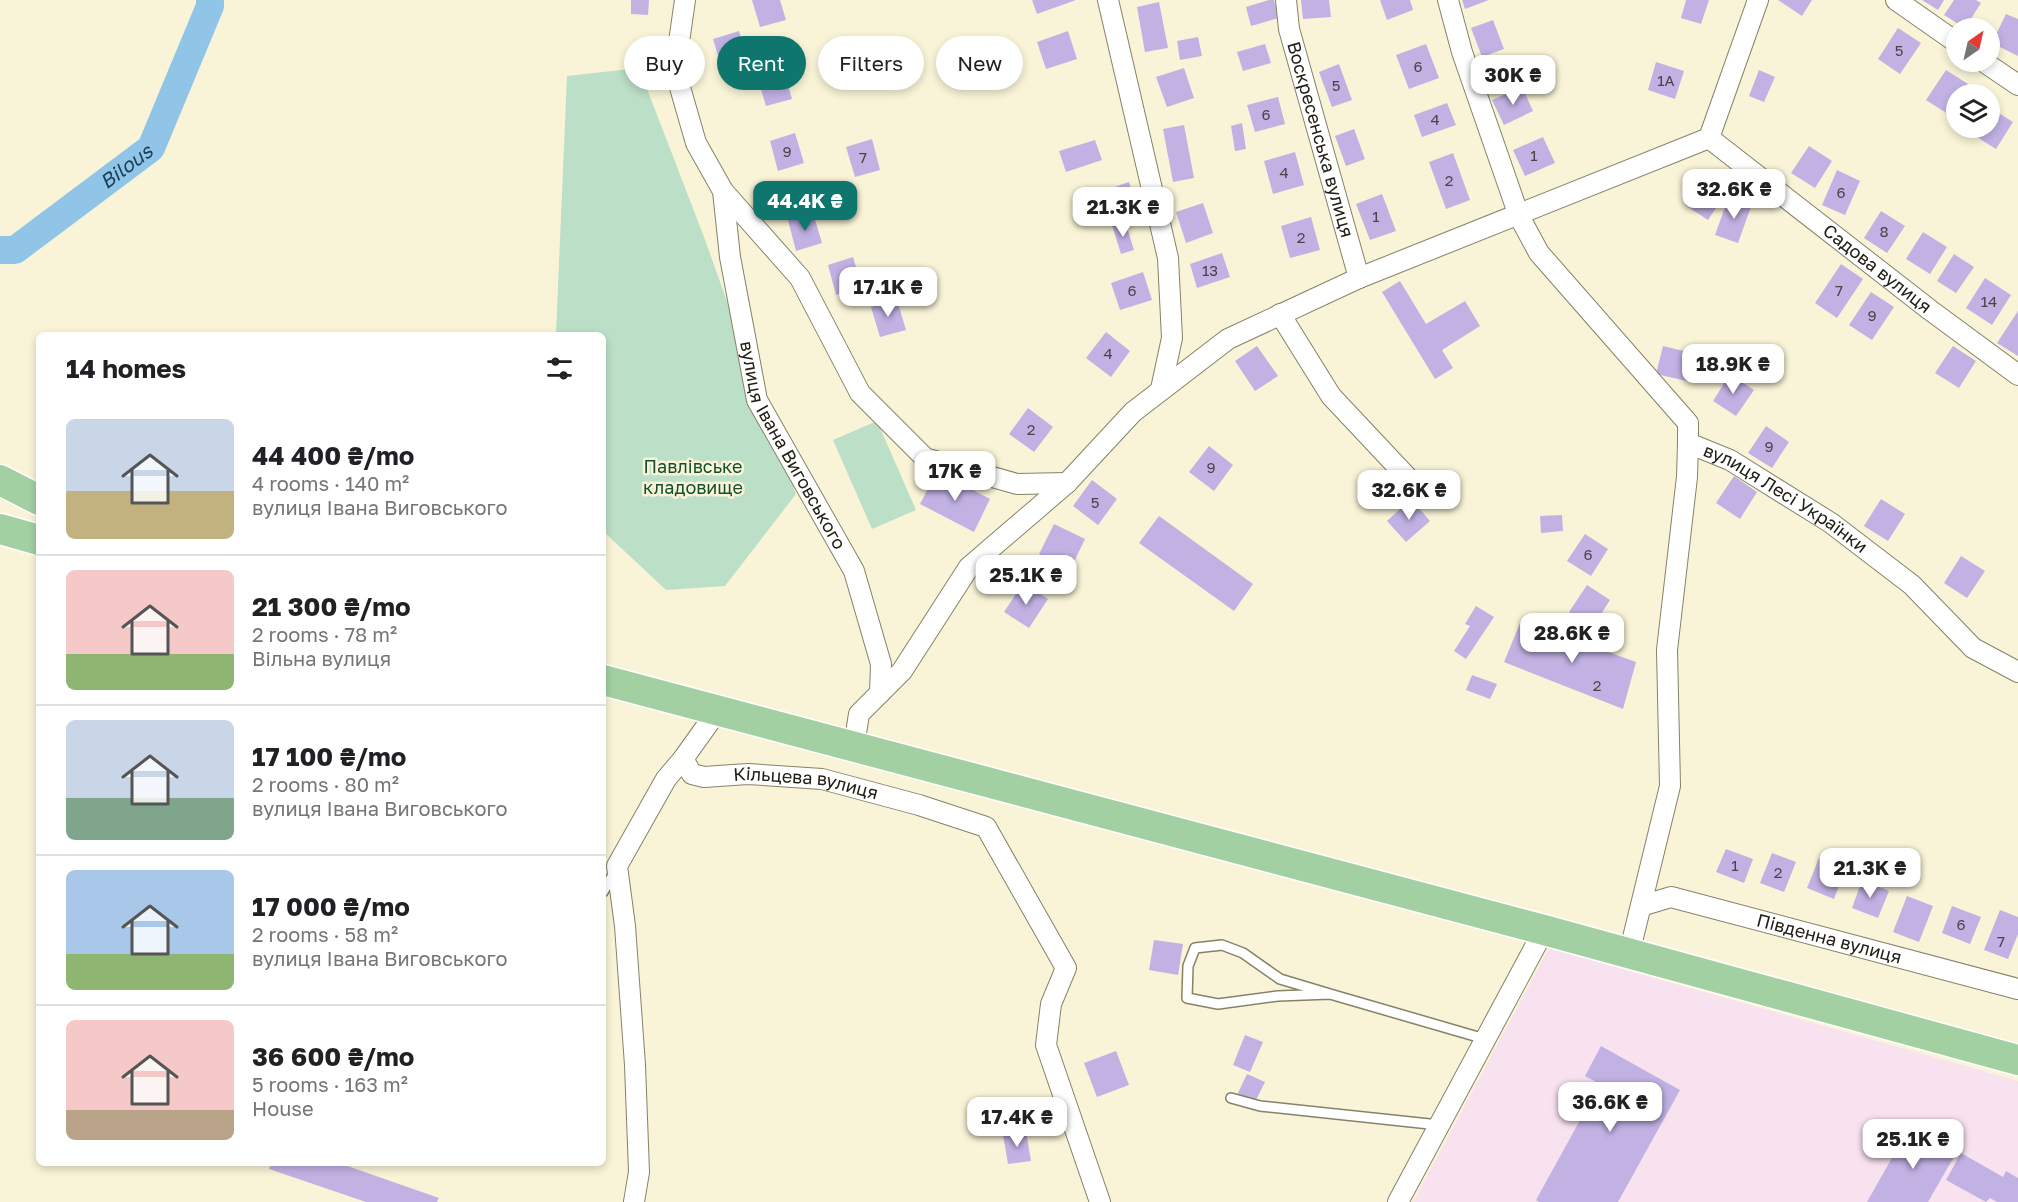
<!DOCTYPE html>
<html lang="en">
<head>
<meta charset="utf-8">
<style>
	body { margin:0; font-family:"Golos Text",sans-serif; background:#f2f2f2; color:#202124; height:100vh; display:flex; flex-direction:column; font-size:22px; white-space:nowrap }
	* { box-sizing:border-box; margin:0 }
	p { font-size:20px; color:#757577 }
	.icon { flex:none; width:33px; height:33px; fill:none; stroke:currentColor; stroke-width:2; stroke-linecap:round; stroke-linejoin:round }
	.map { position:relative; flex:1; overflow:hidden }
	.drawer { position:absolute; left:36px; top:332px; width:570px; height:834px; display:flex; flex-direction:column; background:#fff; border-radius:9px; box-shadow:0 3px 9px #0003 }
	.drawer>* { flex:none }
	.hud { position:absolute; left:624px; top:36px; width:570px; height:54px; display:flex; gap:12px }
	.needle { width:39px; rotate:34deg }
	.fabs { position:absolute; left:1946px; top:18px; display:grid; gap:12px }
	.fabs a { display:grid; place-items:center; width:54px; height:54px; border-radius:50%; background:#fff; box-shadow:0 3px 9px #0003; font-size:30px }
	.price { position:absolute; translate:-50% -51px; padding:0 14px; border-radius:12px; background:#fff; color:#222; font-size:20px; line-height:39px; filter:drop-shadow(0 2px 3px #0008) }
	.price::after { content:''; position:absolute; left:50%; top:36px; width:18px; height:14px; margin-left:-9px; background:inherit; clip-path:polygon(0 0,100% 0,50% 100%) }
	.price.selected { background:#0f766e; color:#fff }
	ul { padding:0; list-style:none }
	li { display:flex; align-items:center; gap:18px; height:150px; padding:0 30px }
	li+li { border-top:2px solid #e0e0e0 }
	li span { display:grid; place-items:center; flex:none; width:168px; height:120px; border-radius:9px; color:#555 }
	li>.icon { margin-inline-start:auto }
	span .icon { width:72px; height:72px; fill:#fffc; stroke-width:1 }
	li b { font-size:26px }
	h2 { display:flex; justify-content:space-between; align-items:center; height:72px; padding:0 30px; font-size:26px }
	.tag { padding:0 21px; border-radius:27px; background:#fff; box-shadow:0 3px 9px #0003; font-size:21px; line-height:54px }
	.tag.selected { background:#0f766e; color:#fff }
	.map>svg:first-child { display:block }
</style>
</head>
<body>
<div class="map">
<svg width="2018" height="1202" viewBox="0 0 2018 1202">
	<rect width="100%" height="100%" fill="#f9f4d7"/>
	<path fill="#f8e2ef" d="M1549,948L2018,1081V1202H1413Z"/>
	<g fill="#bcdfc7">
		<path d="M639,68L704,237L796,494L725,586L666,590L603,531V334H556L567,76Z"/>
		<path d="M877,421L916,510L872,529L833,440Z"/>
	</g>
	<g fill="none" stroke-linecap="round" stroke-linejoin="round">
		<path stroke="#91c5e7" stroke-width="28" id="s1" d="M0,250H15L151,148L210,6V0"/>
	</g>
	<g fill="#c2b2e4">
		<path d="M631,0H649L648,15L631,14Z"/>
		<path d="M752,0H780L786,20L760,27Z"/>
		<path d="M1032,0H1076L1037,14Z"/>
		<path d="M1269,0H1274L1279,18L1251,26L1246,7Z"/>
		<path d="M1301,0H1329L1331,17L1303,19Z"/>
		<path d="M1380,0H1410L1413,10L1387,20Z"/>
		<path d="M1462,0H1489L1465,9Z"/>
		<path d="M1686,0H1709L1701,24L1681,18Z"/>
		<path d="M1778,0H1812L1802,16Z"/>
		<path d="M1922,0H1944L1938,10Z"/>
		<path d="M1954,0H1976L1981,3L1965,28L1944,15Z"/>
		<path d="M1159,2L1168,48L1145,52L1137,7Z"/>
		<path d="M2006,14L2018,19V56L1992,43Z"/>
		<path d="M1493,20L1504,49L1482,57L1471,28Z"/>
		<path d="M1898,28L1921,43L1900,74L1878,59Z"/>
		<path d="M739,31L748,61L722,69L713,39Z"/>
		<path d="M1068,31L1077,59L1046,69L1037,42Z"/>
		<path d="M1198,37L1202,56L1180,60L1177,41Z"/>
		<path d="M1265,44L1271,63L1243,71L1237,52Z"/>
		<path d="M1426,44L1439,78L1409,89L1396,55Z"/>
		<path d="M1656,62L1684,71L1675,99L1648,90Z"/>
		<path d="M1339,64L1352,100L1332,107L1319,72Z"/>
		<path d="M783,68L792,99L766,106L757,76Z"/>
		<path d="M1184,68L1194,98L1167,107L1156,77Z"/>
		<path d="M1759,70L1775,77L1764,102L1749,96Z"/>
		<path d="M1946,70L1968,84L1961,94H1956V102L1948,114L1926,100Z"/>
		<path d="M1522,87L1533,111L1504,125L1492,100Z"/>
		<path d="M1278,97L1285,124L1255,132L1247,105Z"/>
		<path d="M1447,103L1456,125L1422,137L1414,115Z"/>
		<path d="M1989,107L2013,122L1996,149L1972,134L1976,128H1989Z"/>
		<path d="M1242,123L1246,149L1235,151L1231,126Z"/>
		<path d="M1184,125L1194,178L1173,182L1163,129Z"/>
		<path d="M1354,129L1365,159L1346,166L1335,136Z"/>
		<path d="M795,133L804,163L778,171L770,141Z"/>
		<path d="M1543,137L1555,163L1525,176L1513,150Z"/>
		<path d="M872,139L880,170L855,177L846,147Z"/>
		<path d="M1095,140L1102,160L1066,172L1059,151Z"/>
		<path d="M1809,146L1832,161L1815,188L1791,173Z"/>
		<path d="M1295,152L1304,185L1273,194L1264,161Z"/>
		<path d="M1453,153L1470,200L1446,209L1429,162Z"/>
		<path d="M1837,170L1860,181L1845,215L1822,205Z"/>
		<path d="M1702,178L1726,193L1708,220L1685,205Z"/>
		<path d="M1129,182L1138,210L1106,220L1097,193Z"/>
		<path d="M1382,194L1396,231L1370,240L1356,204Z"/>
		<path d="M1729,196L1752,204L1738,243L1715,235Z"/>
		<path d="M1203,203L1213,233L1186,243L1176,212Z"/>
		<path d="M1881,211L1905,226L1887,253L1864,238Z"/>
		<path d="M813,213L822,243L796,251L788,220Z"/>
		<path d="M1311,217L1320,250L1290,258L1281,226Z"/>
		<path d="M1125,221L1134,250L1121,254L1112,225Z"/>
		<path d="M1923,232L1947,247L1930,274L1906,259Z"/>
		<path d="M1222,253L1230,277L1197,288L1190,264Z"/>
		<path d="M1954,254L1974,267L1956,293L1937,281Z"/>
		<path d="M853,257L862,287L836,295L828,265Z"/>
		<path d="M1841,264L1863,279L1837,318L1815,303Z"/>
		<path d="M1143,272L1152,300L1120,310L1111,283Z"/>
		<path d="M1985,278L2011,295L1992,325L1966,308Z"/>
		<path d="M1400,281L1426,324L1465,301L1480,326L1442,350L1453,368L1435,379L1382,292Z"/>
		<path d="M1871,292L1894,307L1872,340L1849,325Z"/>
		<path d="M897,300L906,330L880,337L871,307Z"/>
		<path d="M2018,311V356L1997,343Z"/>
		<path d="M1106,332L1130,351L1111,377L1086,358Z"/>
		<path d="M1257,346L1278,376L1255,391L1235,361Z"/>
		<path d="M1663,346L1697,354L1691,382L1656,374Z"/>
		<path d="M1953,346L1976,361L1959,388L1935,373Z"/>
		<path d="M1730,374L1754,390L1736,416L1713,401Z"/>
		<path d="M1028,408L1053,427L1034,452L1009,434Z"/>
		<path d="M1766,426L1789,442L1772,468L1748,453Z"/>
		<path d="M1209,446L1233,465L1214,491L1189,472Z"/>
		<path d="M937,471L990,499L974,532L920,504Z"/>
		<path d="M1734,476L1757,492L1740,519L1716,503Z"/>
		<path d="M1092,480L1117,499L1098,525L1073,506Z"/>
		<path d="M1411,499L1430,521L1406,542L1387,521Z"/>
		<path d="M1881,499L1905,514L1888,541L1864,526Z"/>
		<path d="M1562,515L1563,531L1541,533L1540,516Z"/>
		<path d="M1159,516L1253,584L1234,611L1139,543Z"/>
		<path d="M1054,524L1085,539L1070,570L1039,554Z"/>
		<path d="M1585,534L1608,549L1591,576L1567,561Z"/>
		<path d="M1961,556L1985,571L1967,598L1944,583Z"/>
		<path d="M1023,583L1048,599L1029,628L1004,612Z"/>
		<path d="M1587,585L1610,600L1593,627L1569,612Z"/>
		<path d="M1476,606L1494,617L1466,659L1454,651L1470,626L1465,624Z"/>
		<path d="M1521,621L1636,662L1623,709L1504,662Z"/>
		<path d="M1472,675L1497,684L1490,699L1466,690Z"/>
		<path d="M1726,849L1753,859L1744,883L1716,872Z"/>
		<path d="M1772,853L1796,862L1784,892L1760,883Z"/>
		<path d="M1819,858L1846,868L1834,899L1807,888Z"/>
		<path d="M1862,880L1889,891L1878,918L1852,908Z"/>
		<path d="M1907,896L1933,906L1919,942L1893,932Z"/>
		<path d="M1952,906L1981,917L1970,944L1942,933Z"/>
		<path d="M2000,910L2018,917V934L2008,959L1984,950Z"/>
		<path d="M1154,940L1183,944L1178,975L1149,970Z"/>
		<path d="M1245,1035L1263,1042L1250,1072L1233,1065Z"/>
		<path d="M1601,1046L1680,1090L1618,1202H1539L1536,1200L1600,1084L1585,1076Z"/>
		<path d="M1116,1051L1129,1085L1097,1097L1084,1063Z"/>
		<path d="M1247,1074L1265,1082L1254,1104L1237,1095Z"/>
		<path d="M1910,1126L1956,1153L1928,1202H1867Z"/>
		<path d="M1026,1131L1031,1161L1008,1164L1003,1135Z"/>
		<path d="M1961,1153L2003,1177L2006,1171L2018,1178V1202H1997L1990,1198L1986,1202L1946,1180Z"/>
		<path d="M271,1162H336L439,1198L437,1202H366L269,1169Z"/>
	</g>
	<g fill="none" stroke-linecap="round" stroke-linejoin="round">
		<g stroke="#868268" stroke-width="12">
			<g id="service">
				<path d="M603,892L615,871"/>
				<path d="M1330,994L1280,979L1243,953L1222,945L1195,948L1188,966L1187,998L1218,1004L1278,996L1330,994L1485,1039"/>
				<path d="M1231,1098L1260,1106L1439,1125"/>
			</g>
		</g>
		<g stroke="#868268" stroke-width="22">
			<g id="minor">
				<path d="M685,0L675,70L696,143L723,191L800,278L860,393L925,458L1017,484L1067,483"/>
				<path d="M1108,0L1168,258L1172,338L1161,389"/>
				<path id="s2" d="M1286,0L1289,29L1359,278"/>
				<path id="s3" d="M1448,0L1462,52L1519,216L1539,253L1688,423V443L1730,460L1831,523L1912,585L1973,648L2018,672"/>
				<path d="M1896,0L1956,42"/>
				<path d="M1984,62L2018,85"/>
				<path id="s4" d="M1709,138L1930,310L2018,375"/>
				<path d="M1709,138L1758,0"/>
				<path id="s5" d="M723,191L730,257L757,400L854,571L881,664L880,693"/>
				<path d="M1280,314L1331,396L1409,479"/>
				<path d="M854,746L859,714L902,671L969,567L1067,483L1133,412L1228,339L1359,278L1709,138"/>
				<path d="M683,759L718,710"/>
				<path id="s6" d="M1641,906L1671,897L2018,989"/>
				<path d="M1629,954L1670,786L1667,650L1687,477L1688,443"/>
				<path id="s7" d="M634,1202L639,1172L635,1065L625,926L617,866L666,779L683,759L692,774L704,777L748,774L822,779L919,805L986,827L1066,968L1051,1004L1046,1045L1100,1202"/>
				<path d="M1398,1202L1544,930"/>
			</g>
		</g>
		<g stroke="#fff" stroke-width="33">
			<g id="primary">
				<path d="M0,480L39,500"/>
				<path d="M0,529L39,540"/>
				<path d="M603,680L1544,930L2018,1060"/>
			</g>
		</g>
		<use href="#service" stroke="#fff" stroke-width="9"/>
		<use href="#minor" stroke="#fff" stroke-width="20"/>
		<use href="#primary" stroke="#a2d0a2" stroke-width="30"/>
	</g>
	<g text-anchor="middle" stroke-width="5" stroke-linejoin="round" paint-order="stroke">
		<g font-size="15" fill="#4a444a">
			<text x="1899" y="56">5</text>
			<text x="1418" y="72">6</text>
			<text x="1666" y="86">1А</text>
			<text x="1336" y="91">5</text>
			<text x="1266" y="120">6</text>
			<text x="1435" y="125">4</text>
			<text x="787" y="157">9</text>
			<text x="1534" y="161">1</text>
			<text x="863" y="163">7</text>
			<text x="1284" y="178">4</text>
			<text x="1449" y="186">2</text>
			<text x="1841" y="198">6</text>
			<text x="1376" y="222">1</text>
			<text x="1884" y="237">8</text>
			<text x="1301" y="243">2</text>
			<text x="1210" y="276">13</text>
			<text x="1132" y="296">6</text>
			<text x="1839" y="296">7</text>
			<text x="1989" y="307">14</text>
			<text x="1872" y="321">9</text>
			<text x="1108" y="359">4</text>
			<text x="1031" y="435">2</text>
			<text x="1769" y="452">9</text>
			<text x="1211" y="473">9</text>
			<text x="1095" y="508">5</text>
			<text x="1588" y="560">6</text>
			<text x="1597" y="691">2</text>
			<text x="1735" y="871">1</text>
			<text x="1778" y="878">2</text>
			<text x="1961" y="930">6</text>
			<text x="2001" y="947">7</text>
		</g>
		<g font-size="18" fill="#222016" stroke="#f9f4d7">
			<text dy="6" stroke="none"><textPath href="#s2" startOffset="144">Воскресенська вулиця</textPath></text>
			<text dy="6" stroke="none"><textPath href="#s4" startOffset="213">Садова вулиця</textPath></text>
			<text dy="6" stroke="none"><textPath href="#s5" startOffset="267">вулиця Івана Виговського</textPath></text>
			<text dy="6" stroke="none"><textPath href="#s3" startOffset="628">вулиця Лесі Українки</textPath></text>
			<text dy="6" stroke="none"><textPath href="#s7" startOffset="596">Кільцева вулиця</textPath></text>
			<text dy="6" stroke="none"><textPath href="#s6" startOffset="195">Південна вулиця</textPath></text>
		</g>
		<g font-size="18" fill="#124f2f" stroke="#f9f4d7">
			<text x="693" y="473">Павлівське<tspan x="693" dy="21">кладовище</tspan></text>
		</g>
		<g font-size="20" font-style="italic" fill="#184159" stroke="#f9f4d7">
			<text dy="7" stroke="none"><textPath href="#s1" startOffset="154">Bilous</textPath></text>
		</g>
	</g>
</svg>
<div class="fabs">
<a><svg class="needle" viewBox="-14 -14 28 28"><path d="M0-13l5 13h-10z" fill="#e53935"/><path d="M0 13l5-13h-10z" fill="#757577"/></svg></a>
<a><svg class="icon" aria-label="layers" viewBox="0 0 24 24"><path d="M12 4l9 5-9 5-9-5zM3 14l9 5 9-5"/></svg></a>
</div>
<b class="price" style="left:1513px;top:106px">30K ₴</b>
<b class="price" style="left:1734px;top:220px">32.6K ₴</b>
<b class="price selected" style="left:805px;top:232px">44.4K ₴</b>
<b class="price" style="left:1123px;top:238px">21.3K ₴</b>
<b class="price" style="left:888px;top:318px">17.1K ₴</b>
<b class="price" style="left:1733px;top:395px">18.9K ₴</b>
<b class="price" style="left:955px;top:502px">17K ₴</b>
<b class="price" style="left:1409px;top:521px">32.6K ₴</b>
<b class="price" style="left:1026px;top:606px">25.1K ₴</b>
<b class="price" style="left:1572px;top:664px">28.6K ₴</b>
<b class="price" style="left:1870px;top:899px">21.3K ₴</b>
<b class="price" style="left:1610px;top:1133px">36.6K ₴</b>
<b class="price" style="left:1017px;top:1148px">17.4K ₴</b>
<b class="price" style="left:1913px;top:1170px">25.1K ₴</b>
<div class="hud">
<a class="tag">Buy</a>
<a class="tag selected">Rent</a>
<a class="tag">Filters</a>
<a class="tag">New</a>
</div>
<section class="drawer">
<h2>14 homes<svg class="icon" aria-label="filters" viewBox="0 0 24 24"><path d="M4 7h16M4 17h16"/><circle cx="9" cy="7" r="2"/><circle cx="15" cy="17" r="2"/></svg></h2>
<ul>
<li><span style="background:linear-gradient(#c9d6e8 60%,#c2b280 0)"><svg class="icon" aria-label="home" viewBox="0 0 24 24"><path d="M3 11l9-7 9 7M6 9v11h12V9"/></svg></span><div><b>44 400 ₴/mo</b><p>4 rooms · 140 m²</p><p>вулиця Івана Виговського</p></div></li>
<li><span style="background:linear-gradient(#f6c9c9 70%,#8fb573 0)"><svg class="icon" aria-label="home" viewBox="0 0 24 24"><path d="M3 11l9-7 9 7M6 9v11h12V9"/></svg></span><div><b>21 300 ₴/mo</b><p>2 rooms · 78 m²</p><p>Вільна вулиця</p></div></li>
<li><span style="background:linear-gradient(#c9d6e8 65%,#7fa58c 0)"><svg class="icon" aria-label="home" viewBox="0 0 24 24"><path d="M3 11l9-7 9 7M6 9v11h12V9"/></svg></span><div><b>17 100 ₴/mo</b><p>2 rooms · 80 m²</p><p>вулиця Івана Виговського</p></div></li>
<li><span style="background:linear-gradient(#a9c7e8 70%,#8fb573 0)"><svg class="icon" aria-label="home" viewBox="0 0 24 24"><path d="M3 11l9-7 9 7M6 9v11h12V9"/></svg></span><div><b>17 000 ₴/mo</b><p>2 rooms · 58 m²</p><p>вулиця Івана Виговського</p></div></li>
<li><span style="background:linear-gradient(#f6c9c9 75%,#b9a48a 0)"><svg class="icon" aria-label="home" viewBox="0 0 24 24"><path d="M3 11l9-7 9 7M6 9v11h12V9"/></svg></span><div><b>36 600 ₴/mo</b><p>5 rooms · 163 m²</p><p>House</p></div></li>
</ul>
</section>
</div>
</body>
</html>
